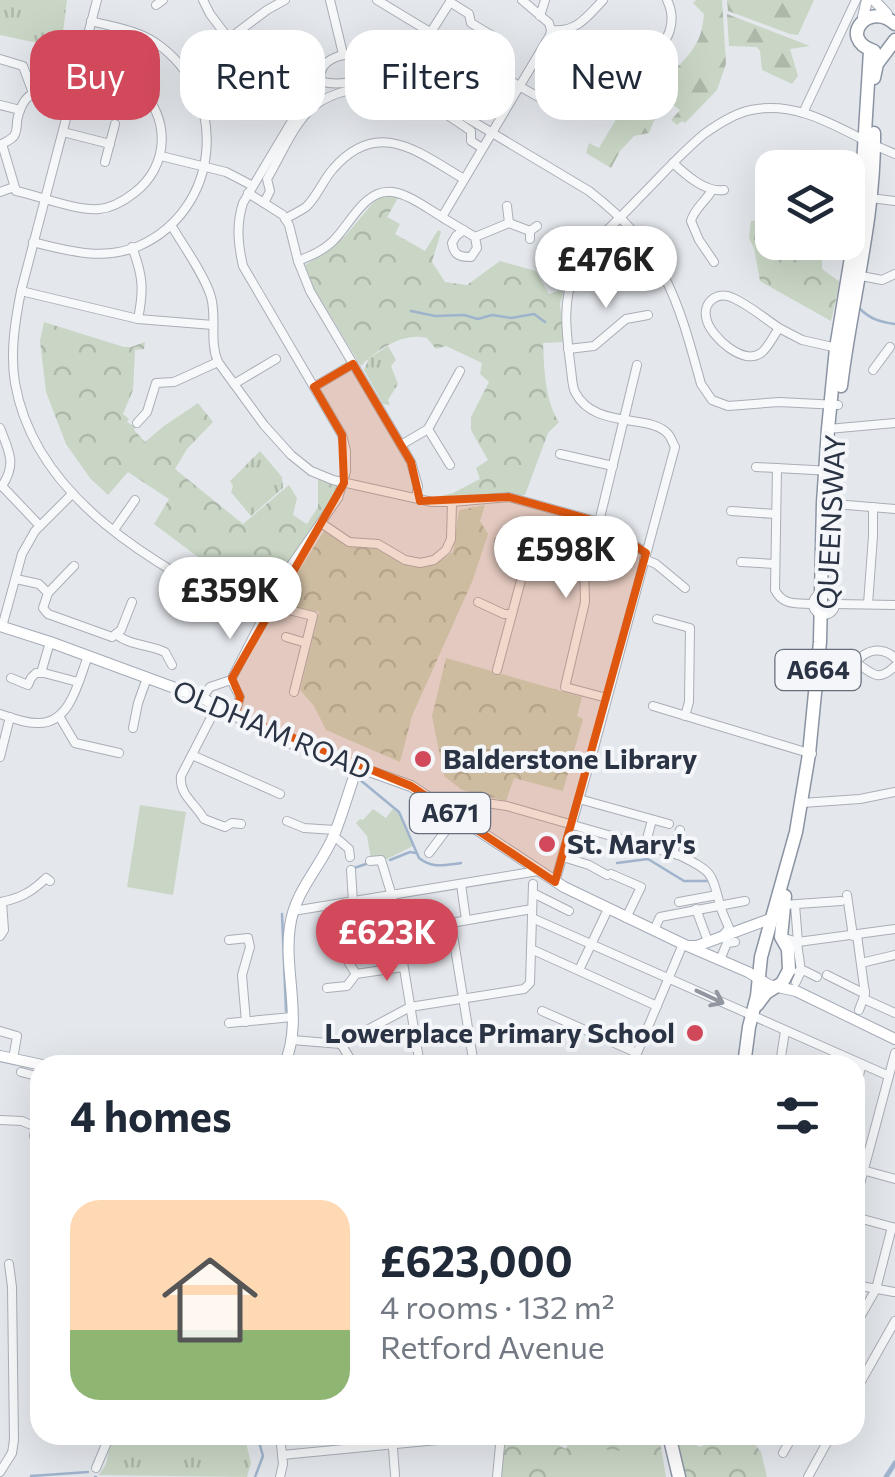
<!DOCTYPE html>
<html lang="en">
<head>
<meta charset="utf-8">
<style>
	body { margin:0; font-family:Commissioner,sans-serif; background:#f2f2f3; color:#1f2937; height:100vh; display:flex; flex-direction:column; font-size:38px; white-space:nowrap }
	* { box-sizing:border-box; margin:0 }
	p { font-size:32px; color:#747a83 }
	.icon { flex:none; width:55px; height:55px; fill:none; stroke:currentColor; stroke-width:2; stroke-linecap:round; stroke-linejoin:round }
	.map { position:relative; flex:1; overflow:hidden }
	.panel { position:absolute; left:30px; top:1055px; width:835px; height:390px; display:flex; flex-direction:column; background:#fff; border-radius:30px; box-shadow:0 10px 40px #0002 }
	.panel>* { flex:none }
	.guide { position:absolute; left:30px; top:30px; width:835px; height:90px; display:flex; gap:20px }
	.tools { position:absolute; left:755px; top:150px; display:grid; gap:20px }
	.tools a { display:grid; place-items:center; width:110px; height:110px; border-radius:20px; background:#fff; box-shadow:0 10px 40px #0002; font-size:50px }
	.price { position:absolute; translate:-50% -85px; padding:0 22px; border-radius:35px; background:#fff; color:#222; font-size:32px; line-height:65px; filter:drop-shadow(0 2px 5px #0008) }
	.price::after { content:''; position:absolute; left:50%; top:60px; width:30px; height:22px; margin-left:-15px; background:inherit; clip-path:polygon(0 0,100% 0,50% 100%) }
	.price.on { background:#d1495b; color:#fff }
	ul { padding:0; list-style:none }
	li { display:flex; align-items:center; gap:30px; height:250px; padding:0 40px }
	li span { display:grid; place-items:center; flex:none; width:280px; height:200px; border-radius:30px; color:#555 }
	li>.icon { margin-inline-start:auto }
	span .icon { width:120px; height:120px; fill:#fffc; stroke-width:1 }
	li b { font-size:42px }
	h2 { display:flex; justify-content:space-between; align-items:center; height:120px; padding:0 40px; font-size:42px }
	.pill { padding:0 35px; border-radius:30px; background:#fff; box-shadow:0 10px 40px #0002; font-size:35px; line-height:90px }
	.pill.on { background:#d1495b; color:#fff }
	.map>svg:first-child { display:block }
</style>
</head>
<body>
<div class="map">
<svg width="895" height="1477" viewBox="0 0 895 1477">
	<defs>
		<pattern id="grass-tufts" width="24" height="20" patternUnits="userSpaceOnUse" patternTransform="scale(2.5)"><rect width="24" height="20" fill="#c9d6c5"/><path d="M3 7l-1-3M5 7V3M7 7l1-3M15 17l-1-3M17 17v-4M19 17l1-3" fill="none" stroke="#adb8ab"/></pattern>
		<pattern id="forest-firs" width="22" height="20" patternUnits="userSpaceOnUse" patternTransform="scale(2.5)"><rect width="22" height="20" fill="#c9d6c5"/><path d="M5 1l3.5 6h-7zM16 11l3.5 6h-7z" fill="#adb8ab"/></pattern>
		<pattern id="park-crowns" width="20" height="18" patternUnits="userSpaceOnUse" patternTransform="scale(2.5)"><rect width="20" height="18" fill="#c9d6c5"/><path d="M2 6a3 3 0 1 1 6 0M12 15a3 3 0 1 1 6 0" fill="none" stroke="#adb8ab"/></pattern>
	</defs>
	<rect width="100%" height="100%" fill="#e4e7ec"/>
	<g fill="url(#grass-tufts)">
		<path d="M0,0H67L61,48L0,35Z"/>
		<path d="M388,346L396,360L391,366L398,384L388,400L390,405L383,404L364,370L369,358Z"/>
		<path d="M260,451L282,477L283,488L251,516L231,492L233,486L230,481Z"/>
		<path d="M112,1435H244L251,1463L247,1477L99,1475L106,1464Z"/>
	</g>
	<g fill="url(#forest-firs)">
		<path d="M696,0H722L726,64L717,90L685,123L682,121L677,125L671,120L680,110L672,104L654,121L649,133L634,136L620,151L611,168L586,153L589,143L599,148L618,116L610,112L608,108L614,98C646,91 684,71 699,38C702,31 703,23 704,14L693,3Z"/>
		<path d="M727,0H814L798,35L790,34L728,11Z"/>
		<path d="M727,14L810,46L790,49L798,76L792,84L762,70L760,51L757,47L729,46Z"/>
	</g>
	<g fill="url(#park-crowns)">
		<path d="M395,196L398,198L387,217L400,224L395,234L425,251L438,230L441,232L432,262L445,282L467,285L500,261L536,271L549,294L564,289L560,304L564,342L543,343C544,367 545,402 559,422L548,433L525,495L433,498L453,493L480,479L476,468L488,460L471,430V417L489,382L480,374L482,363L446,346L436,349L427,338C404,332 377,349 361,366L311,284L305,265L328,251L346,235L377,198Z"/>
		<path d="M772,220V242L822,243V269L840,282L831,321L760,281L754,248L749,238L751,221Z"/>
		<path d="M44,322L124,347H131L145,342L144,349L135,350L133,390L123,414L129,419L127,422L135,427L134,430L145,442L164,426L198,403L213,422L187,449L175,469L243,524L289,485L297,498L293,515L307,524L318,507V478L341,486L335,499L284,570L260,615L242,605L258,580L240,570L230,581L154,524L169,499L128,472L108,495L90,478L66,444L46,392L40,341Z"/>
		<path d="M485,505L480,521L488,534L472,582L412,716L400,762L326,730L314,706L300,690L319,612L277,605L324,531L347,544L377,549L402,563L434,565L453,552L459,510Z"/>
		<path d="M446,658L582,697L577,716L583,719L563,791L514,778L506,801L462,790L444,776L432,716Z"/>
		<path d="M505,1435H538L566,1449L571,1435H634L640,1438L659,1435L666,1477H502Z"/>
		<path d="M674,1435L700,1447L730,1435L748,1444L751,1439L761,1452L767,1477H684Z"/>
	</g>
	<g fill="#c9d6c5">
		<path d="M140,805L186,812L173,895L127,887Z"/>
		<path d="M373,809L386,818L393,809L398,813L413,846L387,859H371L367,836L356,823L360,819L363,820Z"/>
		<path d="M575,1447L649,1453L647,1477H572Z"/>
	</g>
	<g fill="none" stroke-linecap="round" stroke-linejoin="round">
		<g stroke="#9fb4cc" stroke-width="2.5">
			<path d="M859,308C870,319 880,322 895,324"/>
			<path d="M411,311L435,316L464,315L478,319L492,315L511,318L534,314L545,322"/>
			<path d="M359,779L399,812L419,858C433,869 445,865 461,863"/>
			<path d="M390,860L410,852L416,853"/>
			<path d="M617,863L648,859L684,881H708"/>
			<path d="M354,868L366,864"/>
			<path d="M282,914L286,1011"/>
			<path d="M31,1476L88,1472"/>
			<path d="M95,1477H96"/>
			<path d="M255,1477L263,1456L257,1435"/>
		</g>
		<path stroke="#9fb4cc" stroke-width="5" d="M886,1477L895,1463"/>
		<g stroke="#a9aeb7" stroke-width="10">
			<g id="minor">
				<path d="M97,0L21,291C15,321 10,353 15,383C36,504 163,568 261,620"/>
				<path d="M203,0L210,14L257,76"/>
				<path d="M330,0L343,54"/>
				<path d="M377,0L519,86L549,103L561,105C574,96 582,81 596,73C612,64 633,63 649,55C670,44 677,20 667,0"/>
				<path d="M522,0L549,23L551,30"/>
				<path d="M450,2L469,14L471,23L501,41"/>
				<path d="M156,5L163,0"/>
				<path d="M540,16L545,0"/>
				<path d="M551,30C576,33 587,17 603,0"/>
				<path d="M431,32L450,2"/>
				<path d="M0,59L23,66L33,93"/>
				<path d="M185,72L267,10L285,0"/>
				<path d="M320,81C318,58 344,52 362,55L589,191C664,249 677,296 701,384L712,400L728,406L779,402L838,405"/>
				<path d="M320,81C338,87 360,82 375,70"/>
				<path d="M251,82L265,70"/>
				<path d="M0,105L20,110"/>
				<path d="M803,113L856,0"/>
				<path d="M63,132L110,144"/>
				<path d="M2,144L16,191C40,196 76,211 99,209C112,208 125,200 134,193C170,166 171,116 137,86C122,73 98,70 80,64"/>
				<path d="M0,145C5,142 11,140 14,136C16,133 17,125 17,121C24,86 42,88 71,98"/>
				<path d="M874,145L895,154"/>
				<path d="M161,156L226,172L253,186"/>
				<path d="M105,162L115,124"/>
				<path d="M673,163C686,175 706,193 724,190"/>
				<path d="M712,190C706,201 694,209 691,221L699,240L714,262"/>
				<path d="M0,192L14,187"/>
				<path d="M248,193L283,215L289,225L298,261L310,291L411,462L418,486L416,498"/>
				<path d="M870,198L895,201"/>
				<path d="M264,203L270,191L267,179C281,156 293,124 314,106C324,98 337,93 350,90C397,76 434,106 471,131V141L482,148"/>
				<path d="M507,206L509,223"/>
				<path d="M442,217L550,35L551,30"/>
				<path d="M285,219C292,215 300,211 306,207C317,197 323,180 333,169C378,117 418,152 464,179"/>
				<path d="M171,225C183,245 205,276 211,297C217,318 209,341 218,362L264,425L291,455L311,471L333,480L432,502H452L509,497L599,522L646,553"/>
				<path d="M475,237L509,223L530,231"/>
				<path d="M530,239V231L537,226"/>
				<path d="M33,242C68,251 104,261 139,246C222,209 230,94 156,43C137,30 113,27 91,21"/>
				<path d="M132,247C143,276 144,289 138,319"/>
				<path d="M584,256C607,271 632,273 658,262"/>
				<path d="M298,261C310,256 323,251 333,241C350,225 364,189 392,192C409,194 428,209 442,217L445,219L475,237L477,248L471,257C459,257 454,255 452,243L456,236L464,230"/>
				<path d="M856,275L882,280L895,274"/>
				<path d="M21,291L138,319L213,325"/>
				<path d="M779,328C764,318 749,305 733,298C717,290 701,303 707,321C712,337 743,366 761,353C768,348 774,335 779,328L802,340L837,348"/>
				<path d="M568,349L594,346L626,319L648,315"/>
				<path d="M873,370L890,347"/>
				<path d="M234,384L276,359"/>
				<path d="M314,387L353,364"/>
				<path d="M137,423L147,412L156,383L174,382L218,362"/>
				<path d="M0,428C9,452 17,463 2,486"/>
				<path d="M828,429L895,423"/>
				<path d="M401,445L428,429"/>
				<path d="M560,454L613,466"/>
				<path d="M450,465L428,429L460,371"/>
				<path d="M756,467L832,471"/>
				<path d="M777,468L775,590C783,606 797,603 813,604"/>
				<path d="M2,486L40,526"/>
				<path d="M823,503L895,509"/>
				<path d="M731,511L775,514"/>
				<path d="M599,522L637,365"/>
				<path d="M321,523L349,542L378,544L405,560L420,563L434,560L446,550L451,539L452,502"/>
				<path d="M114,530L135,500"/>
				<path d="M499,541L530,552"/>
				<path d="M644,559L656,564L685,588"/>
				<path d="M741,562L775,564"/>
				<path d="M16,579L39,584L48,593L43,608L48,614L112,637L121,630L132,602"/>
				<circle cx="824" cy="604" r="11"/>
				<path d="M48,593L74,566"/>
				<path d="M478,602L504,614H512"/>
				<path d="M835,604L895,605"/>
				<path d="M868,604L873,536V507"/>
				<path d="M269,605L313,616L294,692"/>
				<path d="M657,619L690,628L689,702L685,716"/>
				<path d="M2,627L22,554L35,531L71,495"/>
				<path d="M116,634C128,645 150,645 165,652L172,665"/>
				<path d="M286,637L306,643"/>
				<path d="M818,661C829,661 842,659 852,662C869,666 874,687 895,666"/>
				<path d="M856,662C867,649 882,646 895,658"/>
				<path d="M497,670L527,558L530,552L537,548L578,558L584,565L585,602L565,687L607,698"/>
				<path d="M41,673L50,642"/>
				<path d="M11,678L28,685L31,678L36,673H44L78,682"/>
				<path d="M231,680L287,571L338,498L346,471V451L342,435L243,266C238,244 236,225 243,203L305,99L320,81"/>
				<path d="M231,680L240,697L235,714"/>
				<path d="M202,698L210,687L231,680"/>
				<path d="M217,706L181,776C179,795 195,803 204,819L225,827L232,823L241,824"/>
				<path d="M653,706L812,754"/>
				<path d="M0,714C12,718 27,724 39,723C71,723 79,679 88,656"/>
				<path d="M59,716L75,743L119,753"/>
				<path d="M133,728L138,703L147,678"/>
				<path d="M192,755L280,794"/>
				<path d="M0,757L10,717"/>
				<path d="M444,797L507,806L681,856C713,872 711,872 720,905C722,913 726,920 729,928L723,935"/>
				<path d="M579,799L669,824"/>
				<path d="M802,803L860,799L895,792"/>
				<path d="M287,821L304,828L335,830"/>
				<path d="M334,836L349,849L350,857"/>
				<path d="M645,846L652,820"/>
				<path d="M429,853L456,817"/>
				<path d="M673,853L680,830"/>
				<path d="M563,857L589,865L607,875"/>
				<path d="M370,861L381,860L392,896L420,1065"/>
				<path d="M351,870L353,902"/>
				<path d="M611,874L641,887L626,918"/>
				<path d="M555,882L594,748L675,447C673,444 671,437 668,434C650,413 594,430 575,392C572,386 572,376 571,370C567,337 561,303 575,272C590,243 617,222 639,198C660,177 681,153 704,134C718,124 735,113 751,110C793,101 830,123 866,141"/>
				<path d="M461,884L466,920"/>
				<path d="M533,893L569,911"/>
				<path d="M847,895L853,936"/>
				<path d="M0,902C19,899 32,892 46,878L50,881"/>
				<path d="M679,902L717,895"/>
				<path d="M783,905L841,901"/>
				<path d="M696,909L706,936"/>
				<path d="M293,911L538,871"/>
				<path d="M532,918L889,1076"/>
				<path d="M654,930L660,917L745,901"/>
				<path d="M857,935L865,994L859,1010"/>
				<path d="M0,936L4,930L2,902"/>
				<path d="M781,937L798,942L795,905"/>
				<path d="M229,940L248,938L250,947L242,975L246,1022"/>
				<path d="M531,949L657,1006"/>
				<path d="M788,949L798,942L895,929"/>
				<path d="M350,951L349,963L356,974"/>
				<path d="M720,960L727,943L735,942"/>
				<path d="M861,963L895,955"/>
				<path d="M579,970L608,909"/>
				<path d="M798,972L805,971L817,977"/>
				<path d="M827,975L861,992L865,991"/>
				<path d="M796,982L801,971L797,943"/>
				<path d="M327,988L347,986L356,974L403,967"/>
				<path d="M864,999L895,1013"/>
				<path d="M542,1011L637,1053"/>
				<path d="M229,1023L292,1017"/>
				<path d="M0,1031L17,1036L13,1059"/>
				<path d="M785,1031L781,1057L787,1065"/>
				<path d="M292,1040L341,1044L410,1007L524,989L530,983L533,884"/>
				<path d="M341,1044L354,1065"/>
				<path d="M541,1064L543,1065"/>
				<path d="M474,1065L451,923L532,909"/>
				<path d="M632,1065L683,944"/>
				<path d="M21,1072L40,1077"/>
				<path d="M855,1090L862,1064"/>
				<path d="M0,1120L22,1121L36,1127L40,1123"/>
				<path d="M36,1127L34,1136L40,1149"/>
				<path d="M855,1168L895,1179"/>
				<path d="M855,1203L895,1053"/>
				<path d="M855,1217L895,1228"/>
				<path d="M855,1285L894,1292"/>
				<path d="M855,1326L876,1289L892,1227"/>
				<path d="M855,1392L895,1321"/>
				<path d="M392,1435L395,1475"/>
				<path d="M754,1437L755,1435"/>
				<path d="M783,1453L793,1435"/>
				<path d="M282,1455L489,1435"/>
				<path d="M96,1468L110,1435"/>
				<path d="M0,1472L12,1453L14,1440L12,1287L9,1264"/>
				<path d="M280,1477L283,1464L280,1435"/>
				<path d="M497,1477L501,1435"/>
				<path d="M808,1477L831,1435"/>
			</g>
		</g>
		<g stroke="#a3abb8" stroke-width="12">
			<g id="major">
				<path d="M874,0L887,14"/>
				<path d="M863,17L867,0"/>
				<path d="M0,626L50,642L202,698L280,739L411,786L564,887L683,944L748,972L769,985L796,991L895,1039"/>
				<path d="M689,946H697L770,919"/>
				<path d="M0,1056L42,1065"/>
				<path d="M284,1065C304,1022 283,971 290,926C295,890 321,867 334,835C343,813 349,790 357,768"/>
			</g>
		</g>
		<g stroke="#8b94a3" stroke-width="15">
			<g id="highway">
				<path d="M874,51C836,38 870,0 895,24"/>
				<path d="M874,78L877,64L895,40"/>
				<path d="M841,386C851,302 875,218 874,133"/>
				<path d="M757,1005L766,993L782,983L789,970L788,949L781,937L785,896"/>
				<path d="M744,1065L749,1027L757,996L761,957L796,832L809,754L820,642L823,503L828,429L836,348L861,197L870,51"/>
				<path d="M669,1435L679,1477"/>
			</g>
		</g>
		<use href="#minor" stroke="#f7f8fa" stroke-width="8"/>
		<use href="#major" stroke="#fff" stroke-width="10"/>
		<use href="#highway" stroke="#fff" stroke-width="12"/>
	</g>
	<defs><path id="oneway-shaft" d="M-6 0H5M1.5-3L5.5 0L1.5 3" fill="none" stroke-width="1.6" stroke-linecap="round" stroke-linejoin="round" transform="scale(2.5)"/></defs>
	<use stroke="#9196a0" href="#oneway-shaft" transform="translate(710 997) rotate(25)"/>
	<path fill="#df570f" fill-opacity="0.2" stroke="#df570f" stroke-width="8" stroke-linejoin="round" d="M353,364L411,462L420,501L509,497L599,522L646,553L555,882L411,786L235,714L240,697L232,678L344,483L342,435L314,387Z"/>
	<g fill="#d1495b" stroke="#f4f6f9" stroke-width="4">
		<circle cx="423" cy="759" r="10"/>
		<circle cx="547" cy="844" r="10"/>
		<circle cx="695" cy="1033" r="10"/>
	</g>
	<g text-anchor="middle" stroke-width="8" stroke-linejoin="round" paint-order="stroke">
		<g fill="#f4f6f9" stroke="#676e7b" stroke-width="2.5">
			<rect x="775.5" y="650" width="85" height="40" rx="8"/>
			<rect x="410" y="793" width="80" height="40" rx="8"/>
		</g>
		<g font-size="25" font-weight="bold" fill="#2b3445">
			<text x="818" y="679">A664</text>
			<text x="450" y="822">A671</text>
		</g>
		<g font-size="28" fill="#2b3445" stroke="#f4f6f9">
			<text transform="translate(831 522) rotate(-87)" y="10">QUEENSWAY</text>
			<text transform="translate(272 730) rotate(23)" y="10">OLDHAM ROAD</text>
		</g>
		<g font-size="28" font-weight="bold" fill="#2b3445" stroke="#f4f6f9" text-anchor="start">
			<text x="443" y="769">Balderstone Library</text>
			<text x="567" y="854">St. Mary's</text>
			<text x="675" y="1043" text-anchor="end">Lowerplace Primary School</text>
		</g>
	</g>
</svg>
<div class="tools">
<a><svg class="icon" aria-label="layers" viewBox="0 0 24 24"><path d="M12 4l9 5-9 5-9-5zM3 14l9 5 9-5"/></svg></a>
</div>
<b class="price" style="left:606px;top:311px">£476K</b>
<b class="price" style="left:566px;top:601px">£598K</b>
<b class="price" style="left:230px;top:642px">£359K</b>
<b class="price on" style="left:387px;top:984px">£623K</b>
<div class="guide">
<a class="pill on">Buy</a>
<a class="pill">Rent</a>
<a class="pill">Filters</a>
<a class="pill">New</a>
</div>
<section class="panel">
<h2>4 homes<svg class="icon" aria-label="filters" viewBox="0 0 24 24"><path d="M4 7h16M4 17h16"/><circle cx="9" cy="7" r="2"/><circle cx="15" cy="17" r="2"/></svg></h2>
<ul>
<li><span style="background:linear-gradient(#ffd9b3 65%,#8fb573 0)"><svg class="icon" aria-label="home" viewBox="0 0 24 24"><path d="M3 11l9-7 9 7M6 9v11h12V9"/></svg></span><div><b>£623,000</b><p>4 rooms · 132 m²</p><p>Retford Avenue</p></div></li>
</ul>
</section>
</div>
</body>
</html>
